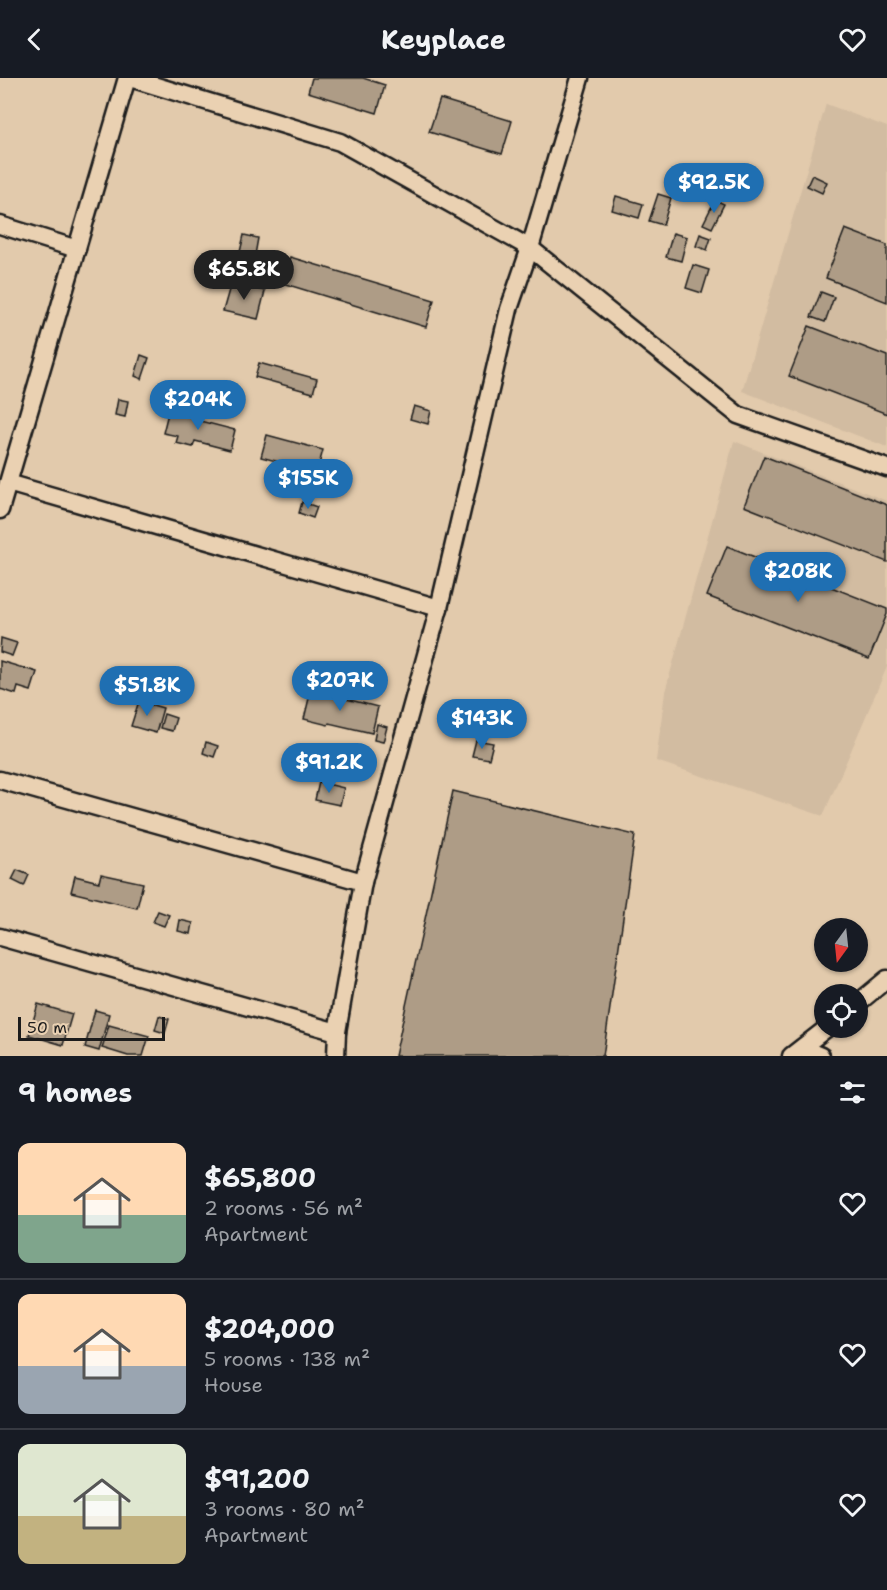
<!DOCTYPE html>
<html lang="en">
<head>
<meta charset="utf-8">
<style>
	body { margin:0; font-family:"Shantell Sans",sans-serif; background:#20242c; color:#f1f3f6; height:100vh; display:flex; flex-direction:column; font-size:22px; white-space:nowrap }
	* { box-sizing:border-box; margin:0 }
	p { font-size:20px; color:#9ea1a6 }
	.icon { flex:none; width:33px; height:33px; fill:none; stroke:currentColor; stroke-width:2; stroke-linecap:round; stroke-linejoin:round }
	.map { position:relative; height:978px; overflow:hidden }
	.details { display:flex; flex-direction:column; background:#171b24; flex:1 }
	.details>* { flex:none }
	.needle { width:39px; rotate:195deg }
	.buttons { position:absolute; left:814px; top:840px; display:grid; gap:12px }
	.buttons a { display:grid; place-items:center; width:54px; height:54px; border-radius:50%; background:#171b24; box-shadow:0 2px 4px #0004; font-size:30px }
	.scale { position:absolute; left:18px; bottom:15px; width:147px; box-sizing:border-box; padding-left:6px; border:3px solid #1c1c1c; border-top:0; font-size:16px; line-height:21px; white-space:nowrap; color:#1c1c1c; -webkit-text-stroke:4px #ead1b2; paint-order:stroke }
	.price { position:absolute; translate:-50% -51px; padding:0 14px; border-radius:21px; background:#1f6fb2; color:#fff; font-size:20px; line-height:39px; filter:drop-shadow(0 2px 3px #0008) }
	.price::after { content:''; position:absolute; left:50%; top:36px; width:18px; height:14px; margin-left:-9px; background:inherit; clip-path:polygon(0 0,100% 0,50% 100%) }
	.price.current { background:#222; color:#fff }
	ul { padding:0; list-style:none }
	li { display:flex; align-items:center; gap:18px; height:150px; padding:0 18px }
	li+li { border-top:2px solid #363941 }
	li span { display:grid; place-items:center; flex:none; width:168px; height:120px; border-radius:12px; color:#555 }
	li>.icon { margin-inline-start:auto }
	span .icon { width:72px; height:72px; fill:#fffc; stroke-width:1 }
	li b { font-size:26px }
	h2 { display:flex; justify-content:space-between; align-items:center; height:72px; padding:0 18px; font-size:26px }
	header { display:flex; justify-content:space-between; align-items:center; height:78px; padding:0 18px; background:#171b24; font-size:27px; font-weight:700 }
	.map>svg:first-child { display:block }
</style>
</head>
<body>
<header><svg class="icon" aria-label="back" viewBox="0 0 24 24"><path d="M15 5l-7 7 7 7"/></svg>Keyplace<svg class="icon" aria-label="heart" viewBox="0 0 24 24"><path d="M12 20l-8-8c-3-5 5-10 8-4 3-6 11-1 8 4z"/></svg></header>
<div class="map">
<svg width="887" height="978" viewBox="0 0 887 978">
	<rect width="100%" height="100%" fill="#e2caac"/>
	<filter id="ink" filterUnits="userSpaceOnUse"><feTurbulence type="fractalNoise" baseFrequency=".0167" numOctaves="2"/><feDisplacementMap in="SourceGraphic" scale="12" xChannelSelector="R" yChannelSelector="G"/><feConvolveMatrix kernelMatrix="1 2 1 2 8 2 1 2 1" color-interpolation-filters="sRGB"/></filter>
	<g filter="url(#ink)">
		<g fill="#d2bca1">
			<path d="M826,26L887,49V369L742,313Z"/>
			<path d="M734,363L887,423V589L823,738L656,683L665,614Z"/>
		</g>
		<g fill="#ae9c86" stroke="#1c1c1c" stroke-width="1.5">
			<path d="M312,0H363L385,7L377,35L308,14Z"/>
			<path d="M440,21L512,43L502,76L429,54Z"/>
			<path d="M812,97L827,104L822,115L807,108Z"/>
			<path d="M658,116L671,120L663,147L649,143Z"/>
			<path d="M616,118L643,126L639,140L612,132Z"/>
			<path d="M715,122L724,126L712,150L703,146Z"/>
			<path d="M845,151L887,167V224L826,200Z"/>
			<path d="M673,155L687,159L681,183L666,179Z"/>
			<path d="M700,156L711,160L707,172L696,168Z"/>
			<path d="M244,157L258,160L255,177L240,174Z"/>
			<path d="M290,179L434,222L426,249L282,205Z"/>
			<path d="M693,187L709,192L702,215L686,210Z"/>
			<path d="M231,205L265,213L258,241L223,233Z"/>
			<path d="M821,214L834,219L825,244L811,239Z"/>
			<path d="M809,248L887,278V336L789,298Z"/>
			<path d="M141,277L149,280L142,301L135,298Z"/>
			<path d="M259,285L317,301L313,315L255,299Z"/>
			<path d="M118,321L128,323L125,339L115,337Z"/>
			<path d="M414,328L431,333L428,346L410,341Z"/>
			<path d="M185,330L202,335L200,343L235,352L230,372L195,363L193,369L176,365L178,358L163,355L168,335L183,338Z"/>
			<path d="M267,357L323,372L317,394L261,379Z"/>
			<path d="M764,378L887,427V484L744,428Z"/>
			<path d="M302,424L317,429L313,440L299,435Z"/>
			<path d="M727,468L887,531V536L869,581L707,518Z"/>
			<path d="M1,560L17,565L12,578L0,574Z"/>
			<path d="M0,583L37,594L31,613L18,609L16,616L0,611Z"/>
			<path d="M311,612L378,629L372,655L329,645L328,647L304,641Z"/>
			<path d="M139,623L163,630L156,655L131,648Z"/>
			<path d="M164,636L176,640L172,653L160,650Z"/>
			<path d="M377,646L387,649L383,664L374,662Z"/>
			<path d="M476,662L493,665L489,681L472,678Z"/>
			<path d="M206,664L218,668L214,679L203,675Z"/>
			<path d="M319,704L344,710L340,727L315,722Z"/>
			<path d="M453,713L635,757L603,978H395Z"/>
			<path d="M17,792L29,797L24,808L12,802Z"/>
			<path d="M101,796L143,805L137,830L71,814L75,798L99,804Z"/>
			<path d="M158,833L169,837L164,848L153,844Z"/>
			<path d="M180,842L193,845L191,856L178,853Z"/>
			<path d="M38,926L72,936L63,967L29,957Z"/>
			<path d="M95,932L109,936L99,973L85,969Z"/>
			<path d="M159,938L169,941L165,955L155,952Z"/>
			<path d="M109,947L149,958L143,978H128L102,970Z"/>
		</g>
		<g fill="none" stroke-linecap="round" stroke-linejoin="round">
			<g stroke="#1c1c1c" stroke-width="21">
				<g id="street">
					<path d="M130,0L340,64L530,170L738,337L887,390"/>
					<path d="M0,147L77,171"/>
					<path d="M8,405L439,530"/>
					<path d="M0,432L127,0"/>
					<path d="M0,702L363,804"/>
					<path d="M0,859L337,954"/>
					<path d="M858,925L887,901"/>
					<path d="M802,970L821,978"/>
					<path d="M336,978L337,954L363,804L439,530L509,231L530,170L580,0"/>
					<path d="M791,978L827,950"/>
				</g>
			</g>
			<use href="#street" stroke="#ead1b2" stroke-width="16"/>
		</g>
	</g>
</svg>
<div class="buttons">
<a><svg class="needle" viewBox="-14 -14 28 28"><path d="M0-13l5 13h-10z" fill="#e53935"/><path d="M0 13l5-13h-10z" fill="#9ea1a6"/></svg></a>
<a><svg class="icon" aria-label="locate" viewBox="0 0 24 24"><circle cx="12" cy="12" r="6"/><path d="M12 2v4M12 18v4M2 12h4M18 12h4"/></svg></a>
</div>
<div class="scale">50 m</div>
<b class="price" style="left:714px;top:136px">$92.5K</b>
<b class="price current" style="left:244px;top:223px">$65.8K</b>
<b class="price" style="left:198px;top:353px">$204K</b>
<b class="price" style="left:308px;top:432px">$155K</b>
<b class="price" style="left:798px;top:525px">$208K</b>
<b class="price" style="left:340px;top:634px">$207K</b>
<b class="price" style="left:147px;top:639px">$51.8K</b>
<b class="price" style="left:482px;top:672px">$143K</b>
<b class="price" style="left:329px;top:716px">$91.2K</b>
</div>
<section class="details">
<h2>9 homes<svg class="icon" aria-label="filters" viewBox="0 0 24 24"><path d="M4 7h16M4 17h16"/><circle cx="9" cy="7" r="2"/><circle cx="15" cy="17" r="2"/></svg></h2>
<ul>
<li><span style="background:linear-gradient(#ffd9b3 60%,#7fa58c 0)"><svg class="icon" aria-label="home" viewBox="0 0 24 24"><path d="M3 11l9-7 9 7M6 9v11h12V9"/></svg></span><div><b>$65,800</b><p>2 rooms · 56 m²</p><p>Apartment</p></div><svg class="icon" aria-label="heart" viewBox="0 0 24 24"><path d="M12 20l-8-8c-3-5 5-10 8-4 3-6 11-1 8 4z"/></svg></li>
<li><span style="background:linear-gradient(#ffd9b3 60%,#9aa5b1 0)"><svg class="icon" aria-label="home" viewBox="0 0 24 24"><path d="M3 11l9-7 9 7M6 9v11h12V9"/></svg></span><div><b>$204,000</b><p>5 rooms · 138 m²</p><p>House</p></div><svg class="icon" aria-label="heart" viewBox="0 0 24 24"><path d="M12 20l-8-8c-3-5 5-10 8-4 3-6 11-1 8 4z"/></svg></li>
<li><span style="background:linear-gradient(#dfe7d0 60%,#c2b280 0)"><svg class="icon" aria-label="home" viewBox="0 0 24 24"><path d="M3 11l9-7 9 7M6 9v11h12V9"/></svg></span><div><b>$91,200</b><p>3 rooms · 80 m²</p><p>Apartment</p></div><svg class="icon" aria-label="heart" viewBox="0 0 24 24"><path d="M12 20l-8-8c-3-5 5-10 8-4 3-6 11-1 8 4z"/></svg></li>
</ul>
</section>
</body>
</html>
